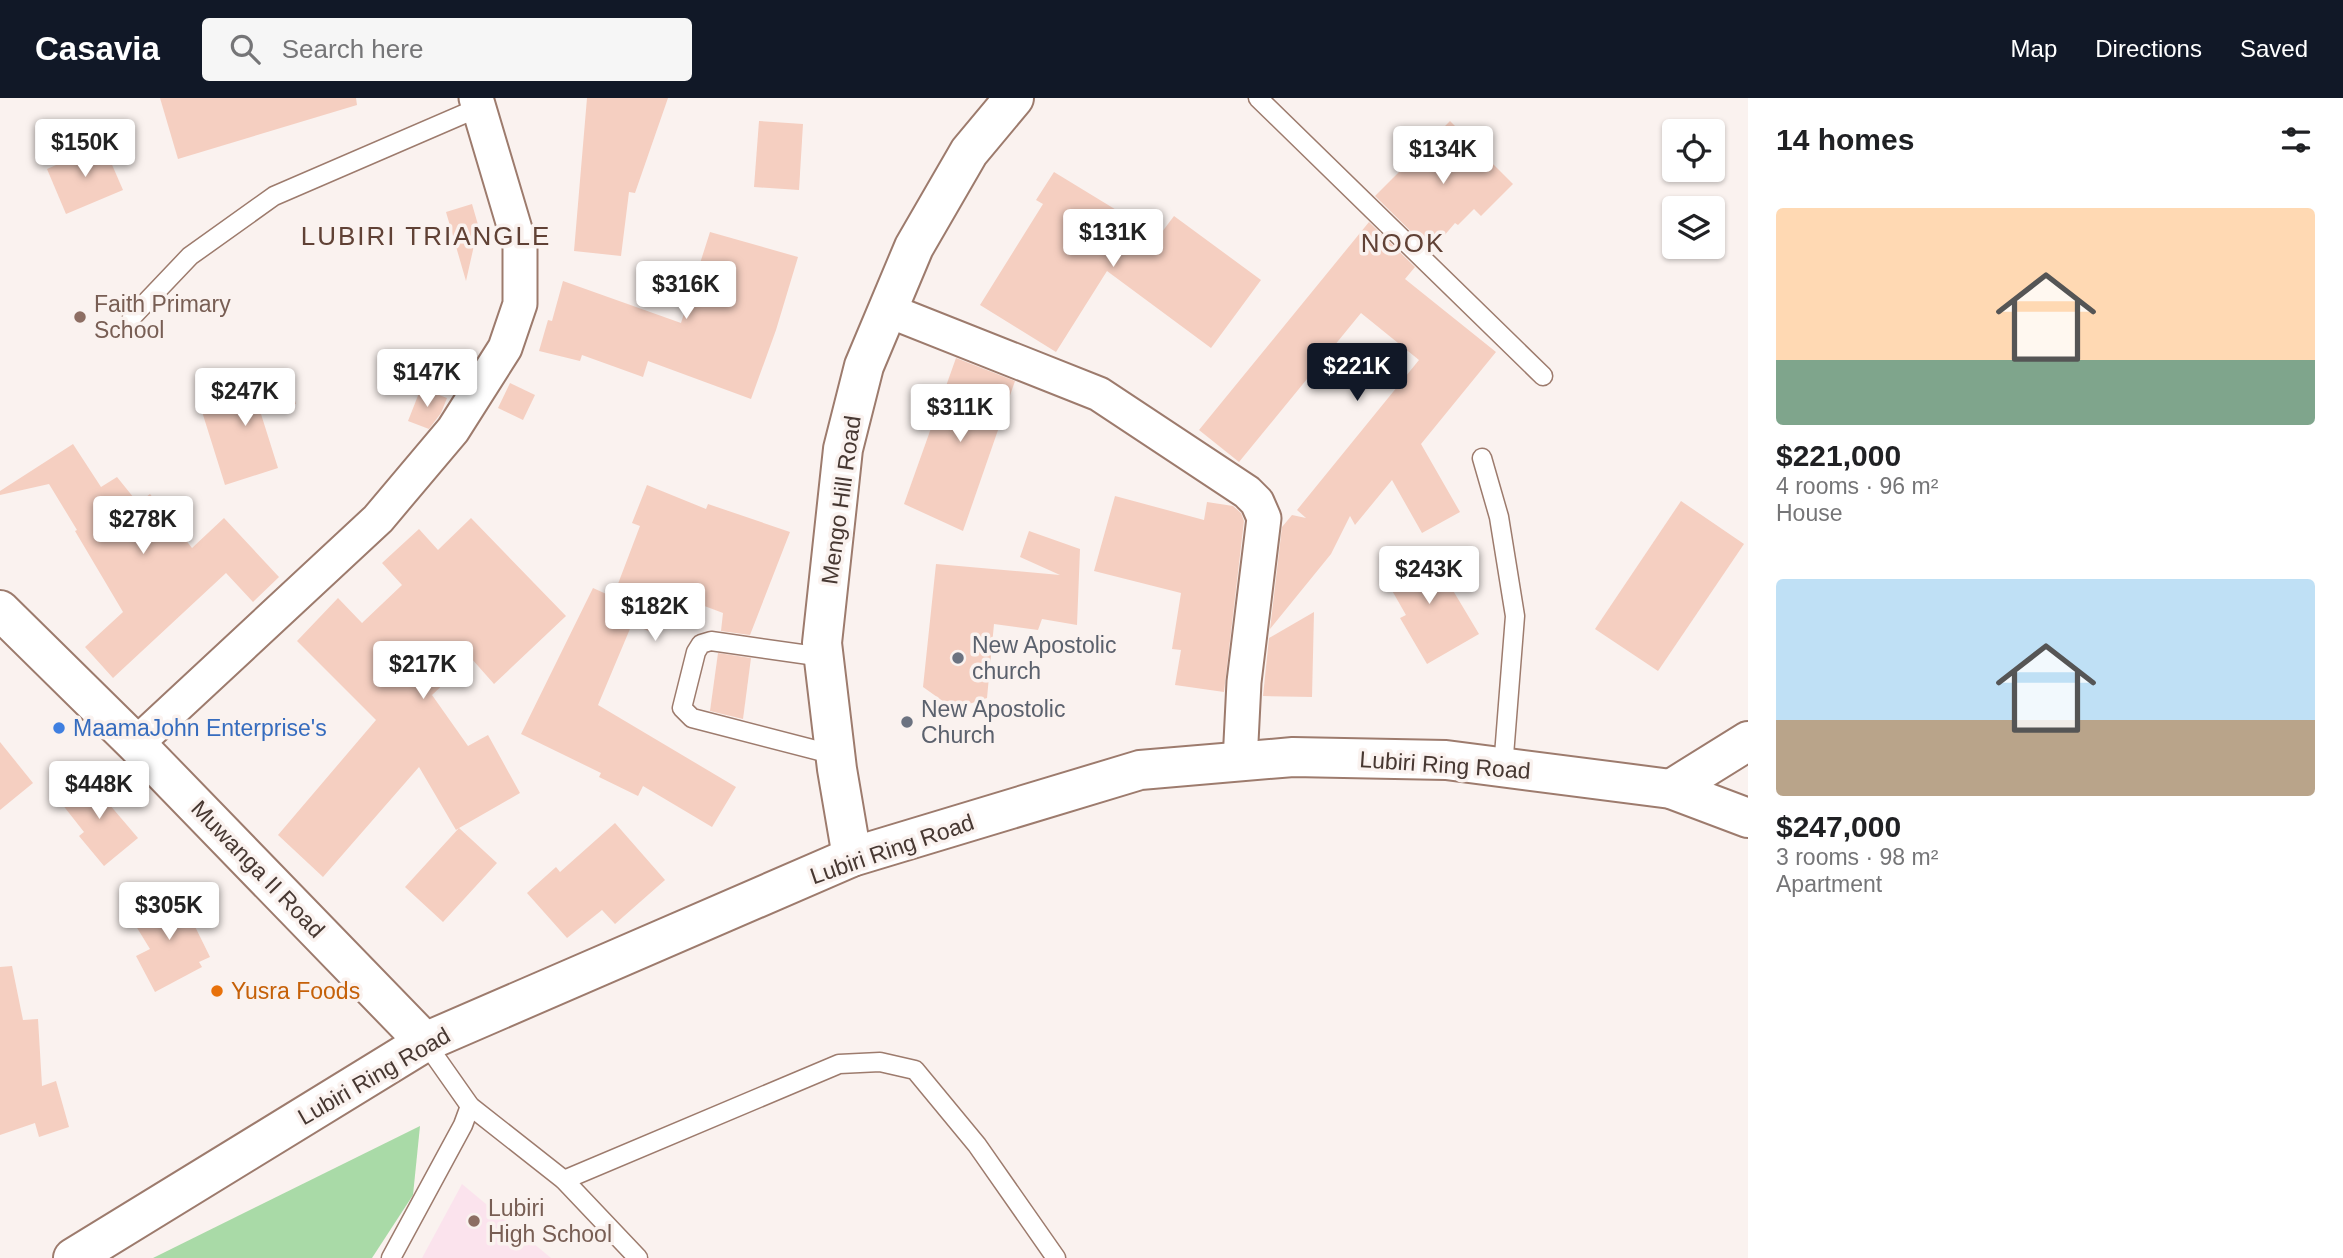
<!DOCTYPE html>
<html lang="en">
<head>
<meta charset="utf-8">
<style>
	body { margin:0; font-family:Arial,sans-serif; background:#f6f6f6; color:#202124; height:100vh; display:flex; flex-direction:column; font-size:26px; white-space:nowrap }
	* { box-sizing:border-box; margin:0 }
	p { font-size:23px; color:#757577 }
	.icon { flex:none; width:38px; height:38px; fill:none; stroke:currentColor; stroke-width:2; stroke-linecap:round; stroke-linejoin:round }
	.map { position:relative; flex:1; overflow:hidden }
	.side { display:flex; flex-direction:column; background:#fff; width:595px }
	.side>* { flex:none }
	.tools { position:absolute; left:1662px; top:21px; display:grid; gap:14px }
	.tools a { display:grid; place-items:center; width:63px; height:63px; border-radius:7px; background:#fff; box-shadow:0 2px 5px #0004; font-size:35px }
	.price { position:absolute; translate:-50% -60px; padding:0 16px; border-radius:7px; background:#fff; color:#222; font-size:23px; line-height:46px; filter:drop-shadow(0 2px 4px #0008) }
	.price::after { content:''; position:absolute; left:50%; top:42px; width:21px; height:16px; margin-left:-10px; background:inherit; clip-path:polygon(0 0,100% 0,50% 100%) }
	.price.current { background:#111827; color:#fff }
	ul { padding:0; list-style:none }
	li { display:grid; align-content:center; gap:14px; height:371px; padding:0 28px }
	li span { display:grid; place-items:center; height:217px; border-radius:7px; color:#555 }
	li>.icon { margin-inline-start:auto }
	span .icon { width:126px; height:126px; fill:#fffc; stroke-width:1 }
	li b { font-size:30px }
	h2 { display:flex; justify-content:space-between; align-items:center; height:84px; padding:0 28px; font-size:30px }
	header { display:flex; align-items:center; gap:42px; box-sizing:border-box; height:98px; padding:0 35px; background:#111827; color:#fff }
	header strong { font-size:33px }
	nav { display:flex; gap:38px; margin-inline-start:auto; font-size:24px }
	.search { width:490px; height:63px; background:#f6f6f6; display:flex; align-items:center; gap:18px; box-sizing:border-box; padding:0 24px; border-radius:7px; color:#757577; font-size:26px }
	main { display:flex; flex:1; min-height:0 }
	.map>svg:first-child { display:block }
</style>
</head>
<body>
<header>
<strong>Casavia</strong>
<div class="search"><svg class="icon" aria-label="search" viewBox="0 0 24 24"><circle cx="10" cy="10" r="6"/><path d="M15 15l6 6"/></svg>Search here</div>
<nav><a>Map</a><a>Directions</a><a>Saved</a></nav>
</header>
<main>
<div class="map">
<svg width="1748" height="1160" viewBox="0 0 1748 1160">
	<rect width="100%" height="100%" fill="#faf2ef"/>
	<path fill="#fbe3ed" d="M462,1086L551,1160H422Z"/>
	<path fill="#a9daa7" d="M420,1028L413,1097L372,1160H153Z"/>
	<g fill="#f5cfc1">
		<path d="M160,0H356L357,7L178,61Z"/>
		<path d="M587,0H668L635,95L629,94L621,158L574,153Z"/>
		<path d="M759,23L803,26L799,92L754,89Z"/>
		<path d="M1450,23L1513,86L1481,118L1474,111L1458,127L1455,125L1431,153L1375,98Z"/>
		<path d="M103,46L123,92L66,116L47,71Z"/>
		<path d="M1054,74L1159,138L1174,118L1261,182L1211,250L1107,173L1056,254L980,207L1043,106L1036,102Z"/>
		<path d="M472,106L483,144L475,143L466,183L446,114Z"/>
		<path d="M1369,124L1415,169L1405,181L1496,254L1421,346L1460,414L1422,435L1392,382L1355,427L1350,418L1331,456L1270,531L1282,429L1292,417L1306,420L1297,412L1419,262L1361,215L1239,364L1199,332Z"/>
		<path d="M710,134L798,159L776,232L751,301L648,263L643,279L582,257L580,263L539,253L548,222L552,223L563,183L681,225Z"/>
		<path d="M956,260L1015,283L963,433L904,406Z"/>
		<path d="M288,278L296,306L261,316L278,370L225,387L199,304Z"/>
		<path d="M510,285L535,297L523,322L498,310Z"/>
		<path d="M421,290L447,300L441,315L429,331L408,323Z"/>
		<path d="M73,346L101,389L117,379L138,405L150,396L192,450L224,420L279,479L253,504L226,475L113,580L85,549L123,514L75,433L77,432L49,386L0,397V393Z"/>
		<path d="M647,387L706,411L708,406L790,434L750,537L721,533L723,515L670,495L653,535L632,526L598,607L736,689L712,729L643,688L638,698L599,679L601,675L521,636L593,490L613,499L640,428L632,425Z"/>
		<path d="M1115,398L1204,422L1207,404L1233,408L1241,415L1244,423L1224,594L1175,587L1181,552L1172,551L1181,495L1094,473Z"/>
		<path d="M1681,403L1744,446L1658,573L1595,531Z"/>
		<path d="M471,420L566,518L494,586L471,560L432,597L468,648L488,637L520,695L459,730L497,765L443,824L405,789L459,730L456,732L419,669L323,779L278,737L376,622L297,543L338,500L362,525L402,487L382,465L419,431L438,452Z"/>
		<path d="M1029,433L1080,451L1077,527L1042,521L1038,532L994,526L987,600L954,611L923,589L936,466L1060,477L1020,459Z"/>
		<path d="M1427,449L1479,536L1427,566L1400,520L1406,517L1382,475Z"/>
		<path d="M1314,514L1312,599L1263,598L1269,540Z"/>
		<path d="M718,555L751,560L743,621L710,613Z"/>
		<path d="M0,644L33,685L0,712Z"/>
		<path d="M96,677L116,700L109,706L138,740L104,768L79,738L84,734L62,706Z"/>
		<path d="M615,725L665,782L615,826L602,812L567,840L527,795L556,769L560,774Z"/>
		<path d="M177,792L210,859L199,864L202,869L155,894L136,858L150,851L131,820Z"/>
		<path d="M12,868L23,922L38,921L42,988L56,983L69,1029L39,1039L35,1025L0,1037V869Z"/>
	</g>
	<g fill="none" stroke-linecap="round" stroke-linejoin="round">
		<g stroke="#9d7b6d" stroke-width="21">
			<g id="lane">
				<path d="M1258,0L1543,278"/>
				<path d="M132,219L190,158L274,98L480,9"/>
				<path d="M1482,360L1499,419L1515,518L1503,670"/>
				<path d="M823,559L711,543L701,546L696,554L682,610L692,620L835,657"/>
				<path d="M425,944L470,1008L564,1082L638,1160"/>
				<path d="M564,1082L839,966L880,964L915,972L977,1047L1056,1160"/>
				<path d="M391,1160L463,1027L470,1008"/>
			</g>
		</g>
		<g stroke="#9d7b6d" stroke-width="37">
			<g id="street">
				<path d="M887,212L1099,296L1247,394L1257,404L1264,420L1244,584L1240,664"/>
				<path d="M136,646L378,421L453,332L505,250L520,206V148L476,0"/>
			</g>
		</g>
		<g stroke="#9d7b6d" stroke-width="42">
			<g id="secondary">
				<path d="M0,512L136,646L425,944"/>
				<path d="M1671,691L1748,643"/>
				<path d="M852,759L837,671L822,545L843,351L864,268L914,149L969,54L1014,0"/>
				<path d="M73,1160L425,944L852,759L1140,672L1293,659L1446,662L1671,691L1748,720"/>
			</g>
		</g>
		<use href="#lane" stroke="#fff" stroke-width="18"/>
		<use href="#street" stroke="#fff" stroke-width="33"/>
		<use href="#secondary" stroke="#fff" stroke-width="38"/>
	</g>
	<g fill="#8d6e63" stroke="#faf2ef" stroke-width="2.5">
		<circle cx="80" cy="219" r="7"/>
		<circle cx="474" cy="1123" r="7"/>
	</g>
	<g fill="#6b7280" stroke="#faf2ef" stroke-width="2.5">
		<circle cx="958" cy="560" r="7"/>
		<circle cx="907" cy="624" r="7"/>
	</g>
	<circle fill="#3f7fe0" stroke="#faf2ef" stroke-width="2.5" cx="59" cy="630" r="7"/>
	<circle fill="#e8710a" stroke="#faf2ef" stroke-width="2.5" cx="217" cy="893" r="7"/>
	<g text-anchor="middle" stroke-width="7" stroke-linejoin="round" paint-order="stroke">
		<g font-size="23" fill="#785e54" stroke="#faf2ef" text-anchor="start">
			<text x="94" y="214">Faith Primary<tspan x="94" dy="26">School</tspan></text>
			<text x="488" y="1118">Lubiri<tspan x="488" dy="26">High School</tspan></text>
		</g>
		<g font-size="23" fill="#473832" stroke="#faf2ef">
			<text transform="translate(841 402) rotate(-82)" y="8">Mengo Hill Road</text>
			<text transform="translate(1445 667) rotate(4)" y="8">Lubiri Ring Road</text>
			<text transform="translate(892 751) rotate(-19)" y="8">Lubiri Ring Road</text>
			<text transform="translate(258 771) rotate(46)" y="8">Muwanga II Road</text>
			<text transform="translate(374 978) rotate(-30)" y="8">Lubiri Ring Road</text>
		</g>
		<g font-size="23" fill="#5b616d" stroke="#faf2ef" text-anchor="start">
			<text x="972" y="555">New Apostolic<tspan x="972" dy="26">church</tspan></text>
			<text x="921" y="619">New Apostolic<tspan x="921" dy="26">Church</tspan></text>
		</g>
		<g font-size="23" fill="#366cbe" stroke="#faf2ef" text-anchor="start">
			<text x="73" y="638">MaamaJohn Enterprise's</text>
		</g>
		<g font-size="23" fill="#c56008" stroke="#faf2ef" text-anchor="start">
			<text x="231" y="901">Yusra Foods</text>
		</g>
		<g font-size="26" letter-spacing="2" fill="#604135" stroke="#faf2ef">
			<text x="426" y="147">LUBIRI TRIANGLE</text>
			<text x="1403" y="154">NOOK</text>
		</g>
	</g>
</svg>
<div class="tools">
<a><svg class="icon" aria-label="locate" viewBox="0 0 24 24"><circle cx="12" cy="12" r="6"/><path d="M12 2v4M12 18v4M2 12h4M18 12h4"/></svg></a>
<a><svg class="icon" aria-label="layers" viewBox="0 0 24 24"><path d="M12 4l9 5-9 5-9-5zM3 14l9 5 9-5"/></svg></a>
</div>
<b class="price" style="left:85px;top:81px">$150K</b>
<b class="price" style="left:1443px;top:88px">$134K</b>
<b class="price" style="left:1113px;top:171px">$131K</b>
<b class="price" style="left:686px;top:223px">$316K</b>
<b class="price current" style="left:1357px;top:305px">$221K</b>
<b class="price" style="left:427px;top:311px">$147K</b>
<b class="price" style="left:245px;top:330px">$247K</b>
<b class="price" style="left:960px;top:346px">$311K</b>
<b class="price" style="left:143px;top:458px">$278K</b>
<b class="price" style="left:1429px;top:508px">$243K</b>
<b class="price" style="left:655px;top:545px">$182K</b>
<b class="price" style="left:423px;top:603px">$217K</b>
<b class="price" style="left:99px;top:723px">$448K</b>
<b class="price" style="left:169px;top:844px">$305K</b>
</div>
<section class="side">
<h2>14 homes<svg class="icon" aria-label="filters" viewBox="0 0 24 24"><path d="M4 7h16M4 17h16"/><circle cx="9" cy="7" r="2"/><circle cx="15" cy="17" r="2"/></svg></h2>
<ul>
<li><span style="background:linear-gradient(#ffd9b3 70%,#7fa58c 0)"><svg class="icon" aria-label="home" viewBox="0 0 24 24"><path d="M3 11l9-7 9 7M6 9v11h12V9"/></svg></span><div><b>$221,000</b><p>4 rooms · 96 m²</p><p>House</p></div></li>
<li><span style="background:linear-gradient(#bfe0f5 65%,#b9a48a 0)"><svg class="icon" aria-label="home" viewBox="0 0 24 24"><path d="M3 11l9-7 9 7M6 9v11h12V9"/></svg></span><div><b>$247,000</b><p>3 rooms · 98 m²</p><p>Apartment</p></div></li>
</ul>
</section>
</main>
</body>
</html>
